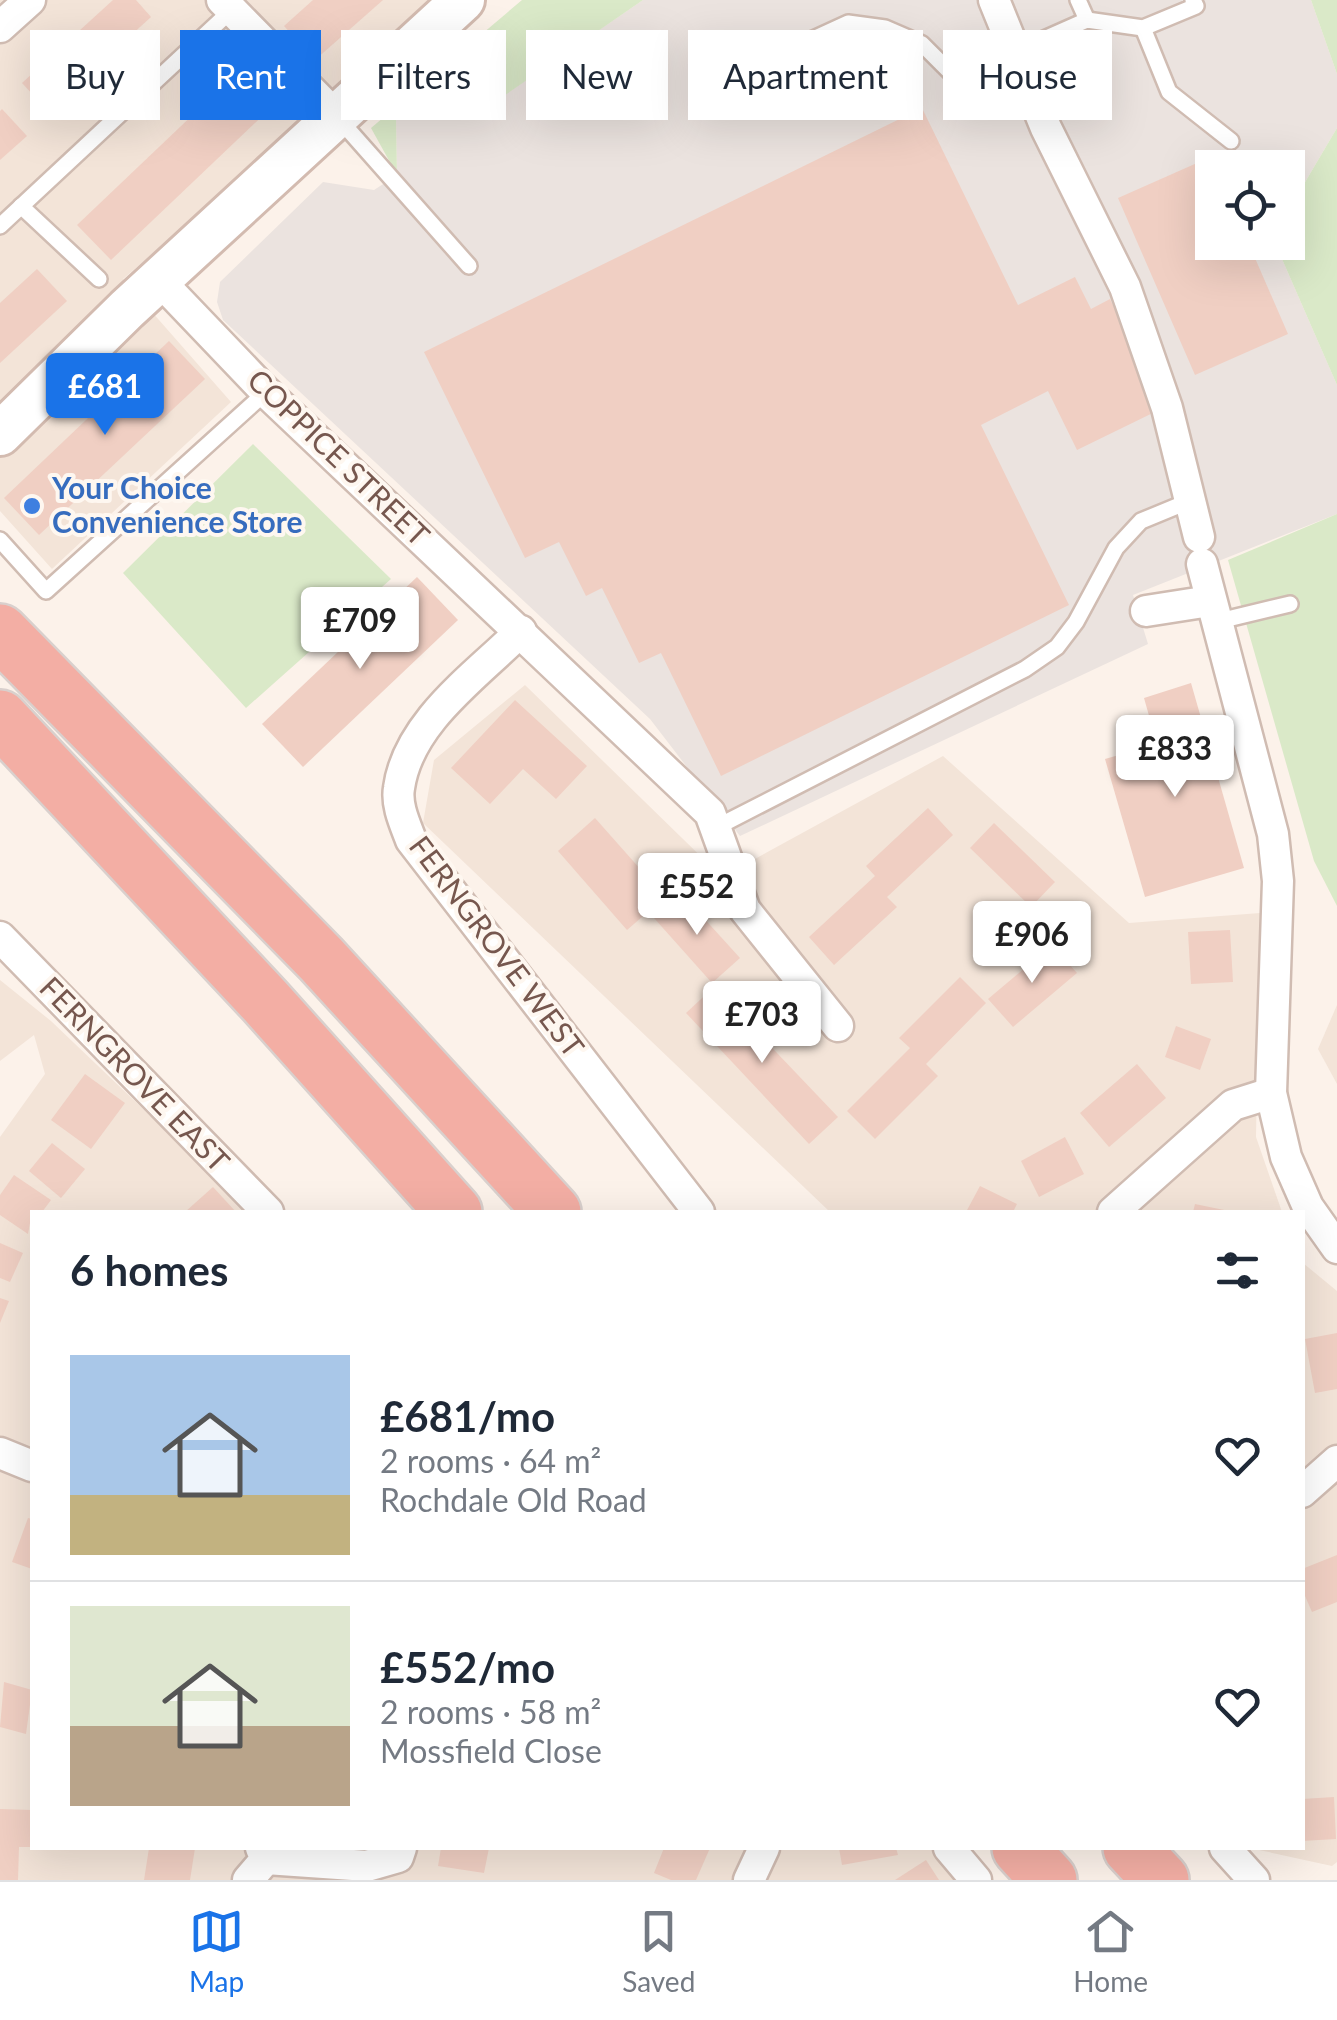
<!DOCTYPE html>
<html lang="en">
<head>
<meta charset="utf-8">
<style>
	body { margin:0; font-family:Lato,sans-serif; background:#f2f2f3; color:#1f2937; height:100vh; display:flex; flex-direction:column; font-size:38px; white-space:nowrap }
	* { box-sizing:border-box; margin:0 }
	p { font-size:32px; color:#747a83 }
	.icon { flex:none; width:55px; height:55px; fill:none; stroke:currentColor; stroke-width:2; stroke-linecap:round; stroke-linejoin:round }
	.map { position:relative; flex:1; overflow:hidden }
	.drawer { position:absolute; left:30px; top:1210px; width:1275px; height:640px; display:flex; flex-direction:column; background:#fff; border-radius:0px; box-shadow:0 10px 40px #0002 }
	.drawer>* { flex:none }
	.guide { position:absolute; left:30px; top:30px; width:1278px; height:90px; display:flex; gap:20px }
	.buttons { position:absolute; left:1195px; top:150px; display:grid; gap:20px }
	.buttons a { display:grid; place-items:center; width:110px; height:110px; border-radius:0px; background:#fff; box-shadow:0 10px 40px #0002; font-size:50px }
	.price { position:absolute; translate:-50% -85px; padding:0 22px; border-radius:10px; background:#fff; color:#222; font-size:32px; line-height:65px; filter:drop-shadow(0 2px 5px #0008) }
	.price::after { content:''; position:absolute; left:50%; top:60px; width:30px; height:22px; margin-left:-15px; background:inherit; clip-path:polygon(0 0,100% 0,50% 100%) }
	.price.selected { background:#1a73e8; color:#fff }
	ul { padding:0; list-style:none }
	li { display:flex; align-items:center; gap:30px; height:250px; padding:0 40px }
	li+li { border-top:2px solid #e0e1e3 }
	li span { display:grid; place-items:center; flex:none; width:280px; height:200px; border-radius:0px; color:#555 }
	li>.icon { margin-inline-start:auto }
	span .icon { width:120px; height:120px; fill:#fffc; stroke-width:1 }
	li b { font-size:42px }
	h2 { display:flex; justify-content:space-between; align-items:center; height:120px; padding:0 40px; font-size:42px }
	.tag { padding:0 35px; border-radius:0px; background:#fff; box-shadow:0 10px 40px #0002; font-size:35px; line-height:90px }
	.tag.selected { background:#1a73e8; color:#fff }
	.tabs { display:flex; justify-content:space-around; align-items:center; height:140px; border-top:2px solid #e0e1e3; background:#fff; font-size:28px; color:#747a83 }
	.tabs a { display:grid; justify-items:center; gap:5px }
	.tabs .selected { color:#1a73e8 }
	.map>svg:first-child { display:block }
</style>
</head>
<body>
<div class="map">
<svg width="1337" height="1880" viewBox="0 0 1337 1880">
	<rect width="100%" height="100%" fill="#fcf2ea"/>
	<g fill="#f3e4d8">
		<path d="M0,0H446L123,279L231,402L52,569L0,511Z"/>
		<path d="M525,685L722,877L943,756L1129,923L1260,913L1256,1137L1282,1212H830L423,823L434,760Z"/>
		<path d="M0,980L51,1021L251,1212H32V1848H930L958,1880H0V1137L45,1074L34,1035L0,1061Z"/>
		<path d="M1337,1005V1084L1318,1049Z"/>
		<path d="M1303,1263L1337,1291V1862L1332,1866L1250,1848H1302Z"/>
	</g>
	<path fill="#ebe3df" d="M643,0H1311L1337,74V128L1288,211V168H1212V242L1275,243L1337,385V514L1133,595L1148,644L740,836L650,719L223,320L217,302L220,282L323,182L374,190L397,175L396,116L464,58L498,99Z"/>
	<g fill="#dae9c8">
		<path d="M522,0H643L498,100L463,58L396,116L397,175L371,128Z"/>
		<path d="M1311,0H1337V74Z"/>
		<path d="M1337,128V385L1275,243L1288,242V211Z"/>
		<path d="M253,444L391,579L246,708L123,573Z"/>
		<path d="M1337,514V906L1314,861L1228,560Z"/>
	</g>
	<g fill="#f0cfc3">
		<path d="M113,0H136L151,17L48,111L22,83Z"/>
		<path d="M313,0H383L315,60L284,26Z"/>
		<path d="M242,68L275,104L111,260L77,225Z"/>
		<path d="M922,108L1018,305L1075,277L1091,309L1110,299L1163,408L1077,450L1048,391L981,425L1069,605L721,776L661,653L639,663L602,588L586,596L559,542L525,558L424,352Z"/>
		<path d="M2,109L27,136L0,160V111Z"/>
		<path d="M1197,163L1212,198V242H1248L1288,334L1195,375L1118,198Z"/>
		<path d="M37,269L67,301L0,363V303Z"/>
		<path d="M169,341L205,379L39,535L4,498Z"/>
		<path d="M417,577L458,620L303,767L262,724Z"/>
		<path d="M1191,683L1244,868L1145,897L1105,759L1157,744L1144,698Z"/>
		<path d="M515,700L587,766L556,799L523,769L490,804L451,768Z"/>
		<path d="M928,808L953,835L887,897L897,907L834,965L809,937L875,876L866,866Z"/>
		<path d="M595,818L665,897L627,930L558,851Z"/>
		<path d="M994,823L1055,882L1031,907L970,848Z"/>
		<path d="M681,893L740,958L712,983L654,918Z"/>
		<path d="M1230,930L1233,982L1191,984L1188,932Z"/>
		<path d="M1052,945L1077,973L1013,1027L988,999Z"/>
		<path d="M960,977L986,1003L926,1064L938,1076L875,1139L847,1111L910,1048L899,1038Z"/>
		<path d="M714,987L838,1117L809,1144L686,1013Z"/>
		<path d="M1176,1026L1211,1039L1200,1070L1165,1057Z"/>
		<path d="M1137,1064L1166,1098L1109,1147L1080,1113Z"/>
		<path d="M85,1074L125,1103L91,1149L51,1120Z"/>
		<path d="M1065,1137L1084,1174L1039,1197L1021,1161Z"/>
		<path d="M52,1143L85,1169L61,1198L29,1171Z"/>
		<path d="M14,1175L51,1200L42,1212H32L28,1234L0,1215V1195Z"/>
		<path d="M980,1186L1017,1204L1013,1212H966Z"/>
		<path d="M213,1187L236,1212H185Z"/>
		<path d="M1195,1204L1229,1211V1212H1193Z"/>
		<path d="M0,1243L23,1253L10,1282L0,1278Z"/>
		<path d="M0,1298L9,1301L0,1323Z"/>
		<path d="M1337,1333V1389L1315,1393L1305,1339Z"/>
		<path d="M28,1518L32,1519V1569L12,1562Z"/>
		<path d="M1337,1555V1602L1312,1612L1302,1589V1569Z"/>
		<path d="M4,1682L32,1690L26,1734L0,1727Z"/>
		<path d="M1334,1797L1336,1839L1302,1841V1799Z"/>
		<path d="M0,1809L32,1810L31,1847H19L18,1880H0Z"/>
		<path d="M149,1848H195L190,1880H144Z"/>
		<path d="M441,1848H489L484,1873L438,1866Z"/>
		<path d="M664,1848H710L696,1880H671L654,1873Z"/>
		<path d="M839,1848H896L898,1855L842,1865Z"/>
		<path d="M926,1860L939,1880H895Z"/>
	</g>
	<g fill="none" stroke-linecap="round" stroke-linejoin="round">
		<g stroke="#d0bcb2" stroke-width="20">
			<g id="service">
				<path d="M1078,0L1087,20"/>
				<path d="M1143,28L1169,92L1231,141"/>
				<path d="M739,73L848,23L885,28L922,44L956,78L1087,20L1143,28L1196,6L1193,0"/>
				<path d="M338,118L469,266"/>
				<path d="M21,206L99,279"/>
				<path d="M0,226L236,6"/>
				<path d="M0,540L46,591L266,392"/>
				<path d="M1215,622L1290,604"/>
				<path d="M715,828L1025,669L1057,647L1076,622L1116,548L1141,521L1192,500"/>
			</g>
		</g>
		<g stroke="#d0bcb2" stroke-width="35">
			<g id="minor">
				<path d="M222,0L335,115"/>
				<path d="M994,0L1046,128L1125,287L1167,408L1199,537"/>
				<path d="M0,27L30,0"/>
				<path d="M159,280L266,392L710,813L745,910L838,1026"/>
				<path d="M1202,564L1273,834L1278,881L1271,1093L1286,1157L1308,1207L1337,1248"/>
				<path d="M1146,611L1210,601"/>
				<path d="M521,631C477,675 408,722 399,788C396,805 405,824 411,840L699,1212"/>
				<path d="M0,937L268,1212"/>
				<path d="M1113,1212L1233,1105L1271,1093"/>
				<path d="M0,1453L32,1466"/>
				<path d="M1302,1492L1337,1461"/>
				<path d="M949,1848L976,1880"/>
				<path d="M1225,1848L1254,1880"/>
				<path d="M266,1859L367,1866L398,1857L401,1848"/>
				<path d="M248,1880L266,1859L261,1848"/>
				<path d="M749,1880L764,1848"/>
			</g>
		</g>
		<g stroke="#d3bbb0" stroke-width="48">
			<path id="secondary" d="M0,434L127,309L463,0"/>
		</g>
		<g stroke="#d9d0cd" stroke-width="60">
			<g id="motorway">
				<path d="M0,632L321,959L553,1212"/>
				<path d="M0,718L265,1001L454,1212"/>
				<path d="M1020,1848L1049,1880"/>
				<path d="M1131,1848L1161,1880"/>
			</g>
		</g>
		<use href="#service" stroke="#fff" stroke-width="15"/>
		<use href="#minor" stroke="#fff" stroke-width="30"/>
		<use href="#secondary" stroke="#fff" stroke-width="42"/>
		<use href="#motorway" stroke="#f3aea4" stroke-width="55"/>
	</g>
	<circle fill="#3f7fe0" stroke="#fef7f0" stroke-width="4" cx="32" cy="506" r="10"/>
	<g text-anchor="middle" stroke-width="8" stroke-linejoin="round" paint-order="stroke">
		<g font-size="30" fill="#76574e" stroke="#fef7f0">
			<text transform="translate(338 458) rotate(44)" y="10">COPPICE STREET</text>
			<text transform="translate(496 947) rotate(53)" y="10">FERNGROVE WEST</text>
			<text transform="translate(134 1075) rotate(46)" y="10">FERNGROVE EAST</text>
		</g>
		<g font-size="30" font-weight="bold" fill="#366cbe" stroke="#fef7f0" text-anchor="start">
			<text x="52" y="499">Your Choice<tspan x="52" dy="34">Convenience Store</tspan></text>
		</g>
	</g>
</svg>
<div class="buttons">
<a><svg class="icon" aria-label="locate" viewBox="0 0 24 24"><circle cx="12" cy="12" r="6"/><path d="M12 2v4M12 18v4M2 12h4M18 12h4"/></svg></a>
</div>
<b class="price selected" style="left:105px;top:438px">£681</b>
<b class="price" style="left:360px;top:672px">£709</b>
<b class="price" style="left:1175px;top:800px">£833</b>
<b class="price" style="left:697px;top:938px">£552</b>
<b class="price" style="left:1032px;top:986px">£906</b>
<b class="price" style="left:762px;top:1066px">£703</b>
<div class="guide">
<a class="tag">Buy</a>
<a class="tag selected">Rent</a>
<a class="tag">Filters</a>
<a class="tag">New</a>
<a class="tag">Apartment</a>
<a class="tag">House</a>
</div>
<section class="drawer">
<h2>6 homes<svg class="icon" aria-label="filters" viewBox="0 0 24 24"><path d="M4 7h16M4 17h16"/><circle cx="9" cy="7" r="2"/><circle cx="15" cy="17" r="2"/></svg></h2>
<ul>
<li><span style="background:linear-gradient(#a9c7e8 70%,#c2b280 0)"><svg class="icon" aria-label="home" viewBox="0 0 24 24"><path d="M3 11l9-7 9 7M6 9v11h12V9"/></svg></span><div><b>£681/mo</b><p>2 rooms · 64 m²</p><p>Rochdale Old Road</p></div><svg class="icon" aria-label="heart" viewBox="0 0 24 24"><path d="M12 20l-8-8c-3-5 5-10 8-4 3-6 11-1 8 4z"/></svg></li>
<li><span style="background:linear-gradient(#dfe7d0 60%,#b9a48a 0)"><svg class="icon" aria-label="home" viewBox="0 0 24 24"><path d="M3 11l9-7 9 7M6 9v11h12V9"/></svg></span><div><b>£552/mo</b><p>2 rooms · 58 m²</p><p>Mossfield Close</p></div><svg class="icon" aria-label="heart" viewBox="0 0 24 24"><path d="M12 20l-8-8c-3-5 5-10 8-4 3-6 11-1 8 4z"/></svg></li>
</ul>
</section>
</div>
<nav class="tabs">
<a class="selected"><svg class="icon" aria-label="map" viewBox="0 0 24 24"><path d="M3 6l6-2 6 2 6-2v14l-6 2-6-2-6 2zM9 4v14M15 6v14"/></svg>Map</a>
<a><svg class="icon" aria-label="saved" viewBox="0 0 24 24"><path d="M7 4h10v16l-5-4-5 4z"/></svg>Saved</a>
<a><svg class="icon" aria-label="home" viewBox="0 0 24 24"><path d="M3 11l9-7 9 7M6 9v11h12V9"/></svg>Home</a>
</nav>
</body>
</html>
